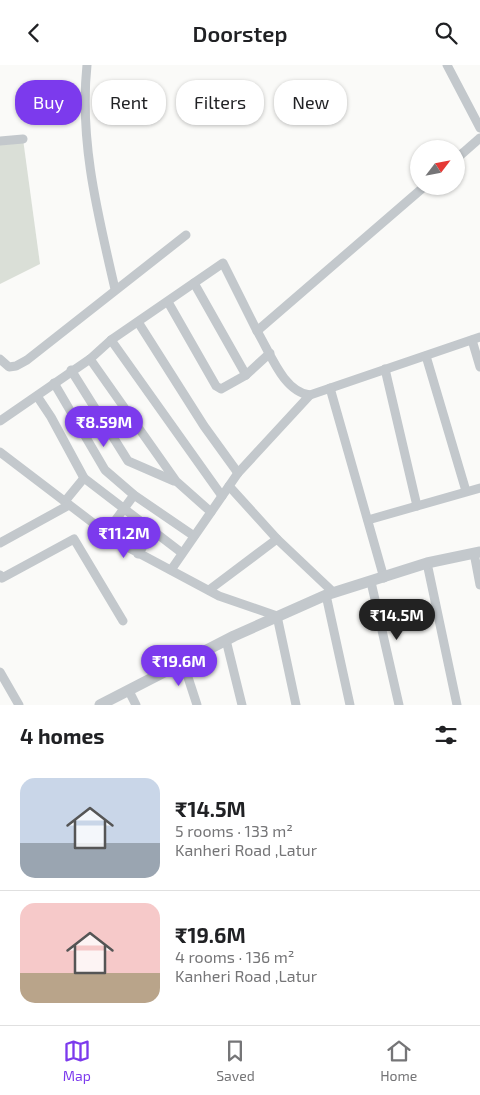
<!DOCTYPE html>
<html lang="en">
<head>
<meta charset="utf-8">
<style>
	body { margin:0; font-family:"Exo 2",sans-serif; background:#f2f2f2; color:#202124; height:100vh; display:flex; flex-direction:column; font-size:19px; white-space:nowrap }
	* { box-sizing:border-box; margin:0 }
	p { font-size:16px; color:#757577 }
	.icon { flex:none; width:28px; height:28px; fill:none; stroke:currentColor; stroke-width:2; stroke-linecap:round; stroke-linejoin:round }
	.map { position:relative; height:640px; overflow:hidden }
	.details { display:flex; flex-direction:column; background:#fff; flex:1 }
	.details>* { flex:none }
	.hud { position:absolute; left:15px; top:15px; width:450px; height:45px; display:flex; gap:10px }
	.needle { width:32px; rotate:58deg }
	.tools { position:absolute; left:410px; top:75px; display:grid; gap:10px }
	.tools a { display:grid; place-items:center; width:55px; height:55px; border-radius:50%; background:#fff; box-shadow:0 1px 4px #0004; font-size:25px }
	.price { position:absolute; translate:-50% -42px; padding:0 11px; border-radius:18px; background:#7c3aed; color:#fff; font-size:16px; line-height:32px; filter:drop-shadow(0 1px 2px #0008) }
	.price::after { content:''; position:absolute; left:50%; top:30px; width:15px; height:11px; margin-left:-8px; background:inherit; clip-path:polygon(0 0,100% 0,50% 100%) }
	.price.selected { background:#222; color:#fff }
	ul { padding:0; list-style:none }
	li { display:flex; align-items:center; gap:15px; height:125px; padding:0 20px }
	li+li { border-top:1px solid #e0e0e0 }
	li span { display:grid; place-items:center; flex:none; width:140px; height:100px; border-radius:15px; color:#555 }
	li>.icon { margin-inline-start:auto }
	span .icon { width:60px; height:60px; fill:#fffc; stroke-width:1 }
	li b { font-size:21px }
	h2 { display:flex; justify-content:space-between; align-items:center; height:60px; padding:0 20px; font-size:21px }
	.chip { padding:0 18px; border-radius:20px; background:#fff; box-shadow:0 1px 4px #0004; font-size:18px; line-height:45px }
	.chip.selected { background:#7c3aed; color:#fff }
	header { display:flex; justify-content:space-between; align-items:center; height:65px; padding:0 20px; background:#fff; font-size:22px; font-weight:600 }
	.tab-bar { display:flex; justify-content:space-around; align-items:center; height:70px; border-top:1px solid #e0e0e0; background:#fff; font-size:14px; color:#757577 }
	.tab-bar a { display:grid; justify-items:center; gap:2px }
	.tab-bar .selected { color:#7c3aed }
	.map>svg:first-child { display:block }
</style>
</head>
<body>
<header><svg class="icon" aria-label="back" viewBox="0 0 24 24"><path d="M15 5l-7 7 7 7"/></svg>Doorstep<svg class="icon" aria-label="search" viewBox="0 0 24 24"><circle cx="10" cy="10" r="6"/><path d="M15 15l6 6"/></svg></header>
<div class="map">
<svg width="480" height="640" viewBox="0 0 480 640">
	<rect width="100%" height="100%" fill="#fafaf8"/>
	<path fill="#dadfd7" d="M23,74L40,199L0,219V76Z"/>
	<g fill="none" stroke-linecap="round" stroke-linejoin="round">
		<g stroke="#c3c8cc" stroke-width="9">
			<path d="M87,0C79,76 98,150 115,224"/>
			<path d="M447,0L480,63"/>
			<path d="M0,76L23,74"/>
			<path d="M456,94L480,73"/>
			<path d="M194,218L246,310"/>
			<path d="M168,237L216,321L221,324L246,310L270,288"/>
			<path d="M138,257L204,361L238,408"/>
			<path d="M257,266C270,287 283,327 310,330L480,272"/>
			<path d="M111,275L222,431"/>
			<path d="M472,275L480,302"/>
			<path d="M426,291L466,426"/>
			<path d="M0,294L9,302L16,301L27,295L186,170"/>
			<path d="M90,294L176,416L211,447"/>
			<path d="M385,304L417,441"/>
			<path d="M71,305L128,396L174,416"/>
			<path d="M54,318L105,405L134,430L194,471"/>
			<path d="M330,323L384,513"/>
			<path d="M37,331L51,352L84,413L182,488"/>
			<path d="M0,356L90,294L111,275L223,198L257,266L425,121"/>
			<path d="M0,387L118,477L219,531L277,551L296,640"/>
			<path d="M229,421L277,474"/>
			<path d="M66,435L84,413"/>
			<path d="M368,455L480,423"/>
			<path d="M106,468L134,430"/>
			<path d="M0,478L69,440"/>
			<path d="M474,488L480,520"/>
			<path d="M138,489L154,465"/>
			<path d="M427,498L457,640"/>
			<path d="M171,505L238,408L310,330"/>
			<path d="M0,510L2,513L74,474L123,556"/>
			<path d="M371,517L399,640"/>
			<path d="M209,525L277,474L333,527"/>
			<path d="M326,530L350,640"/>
			<path d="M226,575L242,640"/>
			<path d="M183,597L197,640"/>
			<path d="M0,607L19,640"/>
			<path d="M129,626L136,640"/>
		</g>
		<path stroke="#c3c8cc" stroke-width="11" d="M100,640L234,571L326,530L427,498L480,487"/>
	</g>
</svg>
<div class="tools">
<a><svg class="needle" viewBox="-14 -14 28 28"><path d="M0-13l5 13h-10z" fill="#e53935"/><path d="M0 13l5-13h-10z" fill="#757577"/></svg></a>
</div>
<b class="price" style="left:104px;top:383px">₹8.59M</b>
<b class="price" style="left:124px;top:494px">₹11.2M</b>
<b class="price selected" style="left:397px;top:576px">₹14.5M</b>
<b class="price" style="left:179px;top:622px">₹19.6M</b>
<div class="hud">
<a class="chip selected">Buy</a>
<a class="chip">Rent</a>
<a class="chip">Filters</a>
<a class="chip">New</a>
</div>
</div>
<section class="details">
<h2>4 homes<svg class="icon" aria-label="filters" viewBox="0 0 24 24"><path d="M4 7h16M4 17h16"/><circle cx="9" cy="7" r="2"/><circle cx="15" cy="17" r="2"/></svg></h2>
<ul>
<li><span style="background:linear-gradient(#c9d6e8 65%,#9aa5b1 0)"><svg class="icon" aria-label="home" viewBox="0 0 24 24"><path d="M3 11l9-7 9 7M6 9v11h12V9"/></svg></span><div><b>₹14.5M</b><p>5 rooms · 133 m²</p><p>Kanheri Road ,Latur</p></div></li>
<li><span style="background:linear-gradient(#f6c9c9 70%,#b9a48a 0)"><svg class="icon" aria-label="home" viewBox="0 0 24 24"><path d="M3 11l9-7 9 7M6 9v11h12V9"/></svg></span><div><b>₹19.6M</b><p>4 rooms · 136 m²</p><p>Kanheri Road ,Latur</p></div></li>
</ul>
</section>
<nav class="tab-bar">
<a class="selected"><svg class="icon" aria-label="map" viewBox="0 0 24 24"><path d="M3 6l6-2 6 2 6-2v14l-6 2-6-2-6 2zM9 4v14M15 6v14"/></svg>Map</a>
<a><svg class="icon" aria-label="saved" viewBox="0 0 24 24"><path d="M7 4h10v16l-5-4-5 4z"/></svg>Saved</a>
<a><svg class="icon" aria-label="home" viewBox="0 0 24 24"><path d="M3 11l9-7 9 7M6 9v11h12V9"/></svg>Home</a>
</nav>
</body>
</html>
